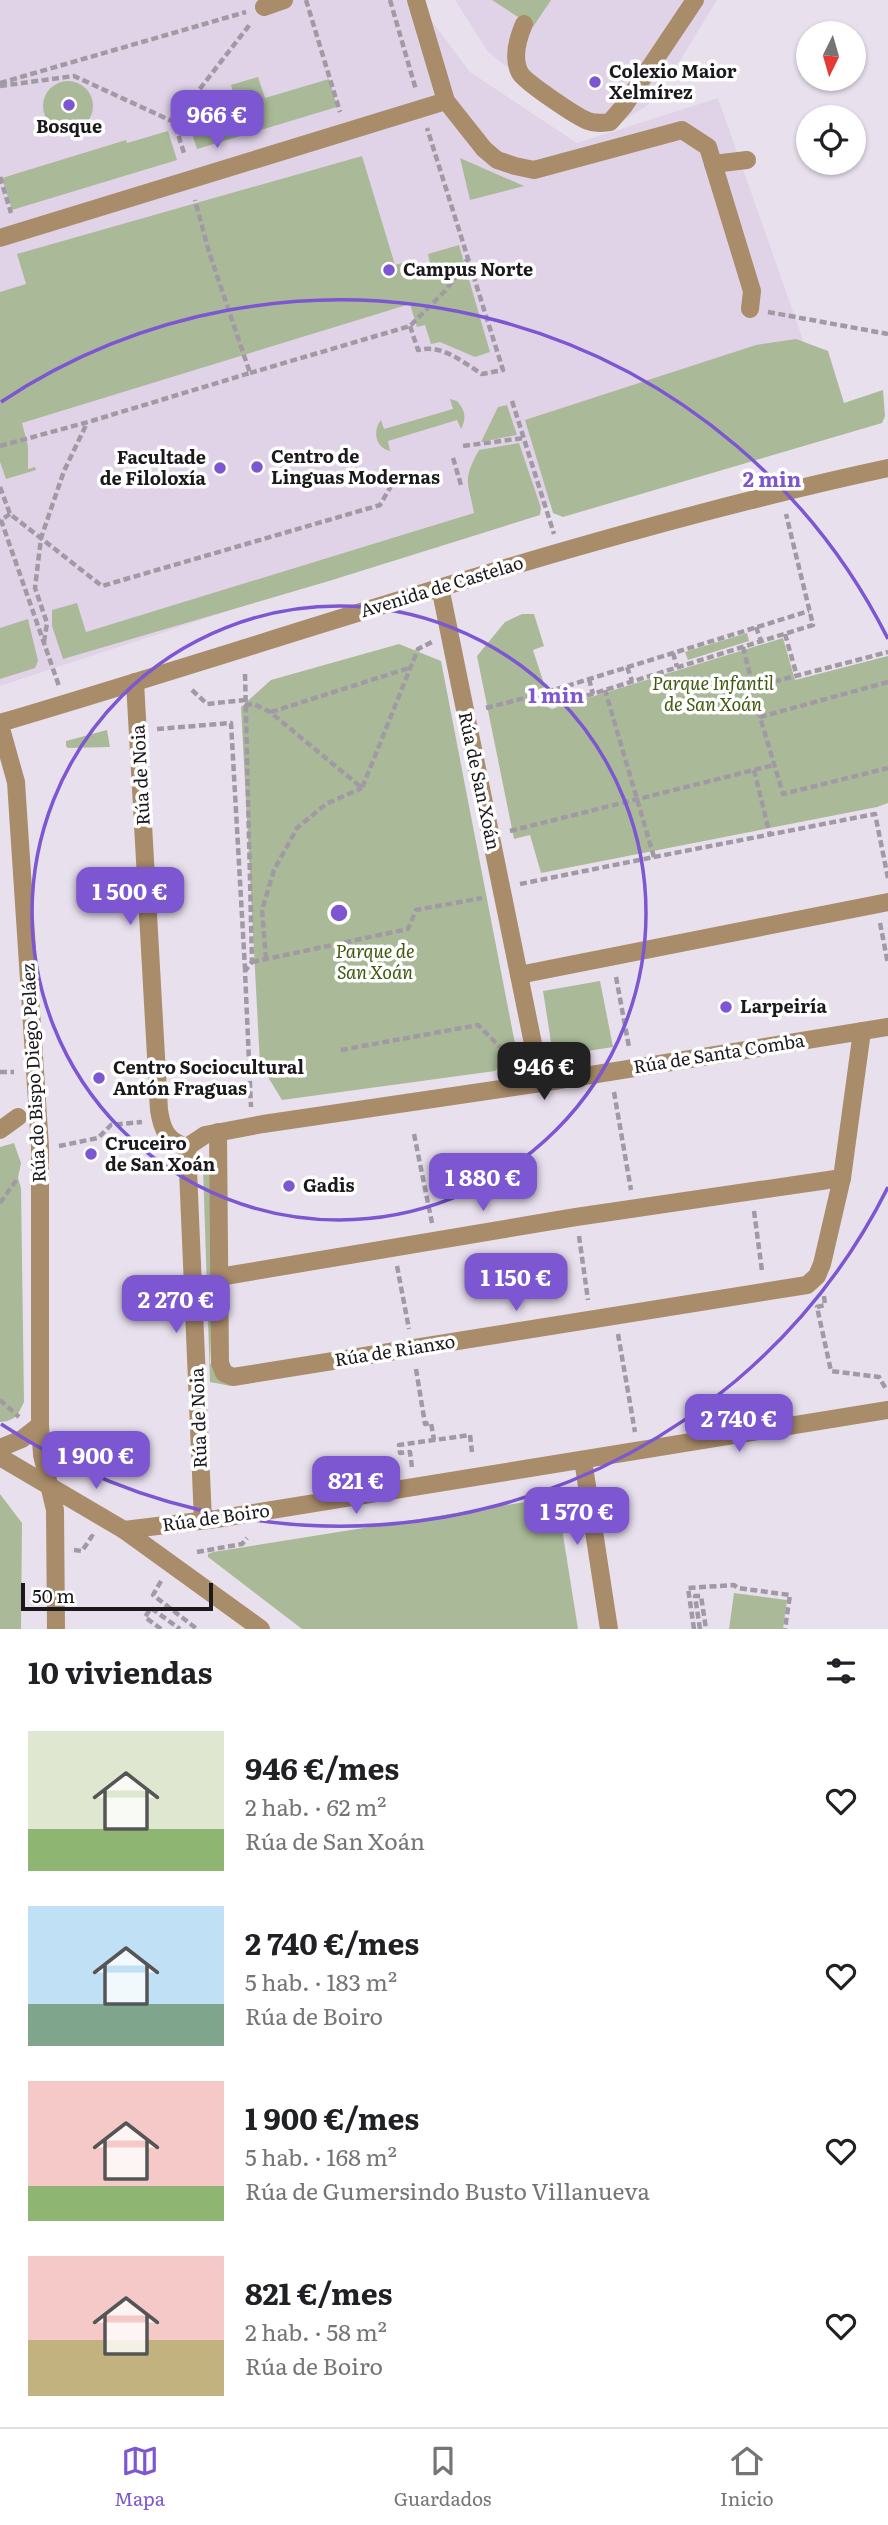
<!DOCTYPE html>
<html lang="es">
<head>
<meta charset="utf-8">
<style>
	body { margin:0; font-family:Literata,serif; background:#f6f6f6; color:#202124; height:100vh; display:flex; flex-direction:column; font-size:26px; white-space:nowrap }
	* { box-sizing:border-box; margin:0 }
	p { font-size:23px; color:#757577 }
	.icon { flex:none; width:38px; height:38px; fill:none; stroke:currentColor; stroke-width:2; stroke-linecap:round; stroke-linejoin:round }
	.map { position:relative; height:1629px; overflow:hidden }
	.side { display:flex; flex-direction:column; background:#fff; flex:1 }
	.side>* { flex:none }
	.needle { width:46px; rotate:185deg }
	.controls { position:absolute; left:796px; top:21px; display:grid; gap:14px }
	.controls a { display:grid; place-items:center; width:70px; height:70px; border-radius:50%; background:#fff; box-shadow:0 2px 5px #0004; font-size:35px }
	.scale { position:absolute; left:21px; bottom:18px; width:192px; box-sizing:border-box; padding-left:7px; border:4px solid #1c191d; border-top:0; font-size:19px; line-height:24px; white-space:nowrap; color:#1c191d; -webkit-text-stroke:5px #fff; paint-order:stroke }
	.price { position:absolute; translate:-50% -60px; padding:0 16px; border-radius:14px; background:#7c57d1; color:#fff; font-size:23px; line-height:46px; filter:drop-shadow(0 2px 4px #0008) }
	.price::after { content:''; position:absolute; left:50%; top:42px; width:21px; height:16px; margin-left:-10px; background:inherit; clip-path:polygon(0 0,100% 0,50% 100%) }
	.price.selected { background:#222; color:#fff }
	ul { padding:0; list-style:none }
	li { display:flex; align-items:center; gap:21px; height:175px; padding:0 28px }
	li span { display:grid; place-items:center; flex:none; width:196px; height:140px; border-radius:0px; color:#555 }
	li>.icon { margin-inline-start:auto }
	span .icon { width:84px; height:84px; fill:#fffc; stroke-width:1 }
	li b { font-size:30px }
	h2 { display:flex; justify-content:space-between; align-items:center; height:84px; padding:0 28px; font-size:30px }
	.menu { display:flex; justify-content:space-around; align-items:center; height:98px; border-top:2px solid #e0e0e0; background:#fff; font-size:19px; color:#757577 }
	.menu a { display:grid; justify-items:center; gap:4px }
	.menu .selected { color:#7c57d1 }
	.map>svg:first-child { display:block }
</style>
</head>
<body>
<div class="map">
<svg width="888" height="1629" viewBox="0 0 888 1629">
	<rect width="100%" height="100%" fill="#e9e0ee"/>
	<g fill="#e0d3e7">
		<path d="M0,0H416L470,72L577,143L718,98L823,397L519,515L0,686Z"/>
		<path d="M455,0H717L681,59L648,105L609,130L582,127L488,52Z"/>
	</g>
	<g fill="#aaba98">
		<path d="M492,0H551L533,27Z"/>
		<path d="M258,77L265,98L329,79L337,107L197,149L188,121L237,107L231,85Z"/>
		<circle cx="68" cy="106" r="25"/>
		<path d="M168,131L177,160L12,210L2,178L126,140L127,143Z"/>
		<path d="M362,156L395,265L409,261L411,268L430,263L428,254L459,245L490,352L475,357L440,342L431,344L425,325L417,327L410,304L22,423L28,446V469L35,467L36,470L6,479L0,462V292L26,284L17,254Z"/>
		<path d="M460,158L524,186L470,200Z"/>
		<path d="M796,339L828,351L844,403L883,390L885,416L882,423L563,517L553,513L525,420L756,345Z"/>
		<path d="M450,399L457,401C465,410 467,418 461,429L457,420L388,441L390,451C376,448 372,431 381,420L384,429L453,409Z"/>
		<path d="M507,405L517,435L481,442L498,407Z"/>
		<path d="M519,443L541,508L540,515L329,581L63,659L52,626V610L77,603L86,632L474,513C468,481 462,481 479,450Z"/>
		<path d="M522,614H534L544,646L533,650L545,687L534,691L538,702L552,709L783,638L795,680L888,656V803L877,807L541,873L530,835L514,839L477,656L505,622Z"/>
		<path d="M28,619L38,661L35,668L0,679V628Z"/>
		<path d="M747,633L749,641L688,660L685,652Z"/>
		<path d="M399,644L441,661L516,1049L495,1071L282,1100L260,1064L241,707L271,680Z"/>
		<path d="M107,730L110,747L68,748L66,746V741Z"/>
		<path d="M600,981L613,1047L575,1053L556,1051L551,1042L543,991Z"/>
		<path d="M14,1143L21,1163L18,1178L21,1188L24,1402C18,1415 15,1421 0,1422V1147Z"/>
		<path d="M217,1165L210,1363L221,1379L231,1386L210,1382L203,1167Z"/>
		<path d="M0,1494L22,1523L21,1629H0Z"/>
		<path d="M557,1497L578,1629H302L208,1557V1554L213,1552Z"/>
		<path d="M734,1593L787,1600L783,1629H729Z"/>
	</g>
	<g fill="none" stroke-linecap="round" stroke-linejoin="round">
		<g stroke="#a19aa5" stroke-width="4.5" stroke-dasharray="7 3.5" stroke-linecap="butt">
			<path d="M306,0L340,112"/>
			<path d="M390,0L416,90"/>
			<path d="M0,83L246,12"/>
			<path d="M0,86L74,76L174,122L184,153"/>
			<path d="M174,122L251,23"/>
			<path d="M0,177L11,213"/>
			<path d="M768,312L888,334"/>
			<path d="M410,326L418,350C443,344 462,362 482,374L503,370L427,128"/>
			<path d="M250,373L410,326L447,289L467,260"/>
			<path d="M512,401L554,534"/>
			<path d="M0,446L88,422L250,373L209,252L195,200"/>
			<path d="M463,446L524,438"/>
			<path d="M453,458L461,485"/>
			<path d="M0,487L10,514L102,586L380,505L397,476"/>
			<path d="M10,514L1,520L59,686"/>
			<path d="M756,627L761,641"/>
			<path d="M785,634L797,676"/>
			<path d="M44,642L47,623L35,588L41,538L64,471L87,423"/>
			<path d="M743,647L753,687L888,652"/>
			<path d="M673,653L677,667"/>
			<path d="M627,667L632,681"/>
			<path d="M245,674L252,962L245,971L251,1107"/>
			<path d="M589,679L593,694"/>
			<path d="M888,682L760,717L783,794L888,768"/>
			<path d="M753,687L760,717"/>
			<path d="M192,690L207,704L245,700"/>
			<path d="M544,693L546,703L557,705L813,625L786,514"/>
			<path d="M245,705L254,704L270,712L362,788L418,649L432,642"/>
			<path d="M486,708L544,693L809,611"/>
			<path d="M271,712L409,668"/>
			<path d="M157,729L231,723L245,969"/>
			<path d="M754,770L770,835"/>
			<path d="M510,831L774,765"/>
			<path d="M654,857L875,814L888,878"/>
			<path d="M520,884L654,857L605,690"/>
			<path d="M880,923L888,964"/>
			<path d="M266,959L262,910L274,870L297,828L326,804L362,788"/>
			<path d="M252,962L408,929L416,910L482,898"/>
			<path d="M616,977L629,1047"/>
			<path d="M341,1050L478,1025L513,1060"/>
			<path d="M0,1072H14"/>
			<path d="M614,1092L631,1190"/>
			<path d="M414,1134L432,1223"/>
			<path d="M59,1146L98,1138L111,1125L142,1122"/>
			<path d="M0,1203L18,1178"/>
			<path d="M754,1211L762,1271"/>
			<path d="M579,1236L588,1300"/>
			<path d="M397,1266L409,1329"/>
			<path d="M824,1296L825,1305L817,1307L831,1371L879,1377L886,1389"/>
			<path d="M618,1334L635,1432"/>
			<path d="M416,1369L425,1424L431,1423L434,1440"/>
			<path d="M0,1400L19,1417"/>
			<path d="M412,1467L410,1452L400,1453L399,1445L470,1435L472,1452"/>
			<path d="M74,1550L82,1551L92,1536L95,1538"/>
			<path d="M197,1552L242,1544L247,1538"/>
			<path d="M161,1581L153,1595L197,1629"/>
			<path d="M161,1629L145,1617L151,1608L180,1629"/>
			<path d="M694,1629L688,1588L734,1585L738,1588L790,1595L785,1629"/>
			<path d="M700,1629L695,1596H701L706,1629"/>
		</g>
		<g stroke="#a98c69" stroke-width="18">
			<path d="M416,0L446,101L484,149L497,160L515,166L534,170L682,130L708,147L752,291L750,309"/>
			<path d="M264,7L284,0"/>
			<path d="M524,24C518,38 512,58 520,73C525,82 577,117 588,121C595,124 602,123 610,122L624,106L695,0"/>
			<path d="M713,164L747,160"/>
			<path d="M0,238L446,101"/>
			<path d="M440,587L541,1083"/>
			<path d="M135,682L159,1110C162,1130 167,1141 187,1147"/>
			<path d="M0,723C295,636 586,533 888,468"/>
			<path d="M0,725L16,782L40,1147V1425L42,1455L55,1510L56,1629"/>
			<path d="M519,975L888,902"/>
			<path d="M0,1130L18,1117"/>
			<path d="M218,1132L220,1363L224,1373L233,1377L807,1285L817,1276L822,1264L842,1178L862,1031"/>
			<path d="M187,1147L205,1135L263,1124L541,1083L888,1027"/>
			<path d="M187,1147L203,1521"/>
			<path d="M219,1277L576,1217L842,1178"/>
			<path d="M0,1448L22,1439L40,1425"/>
			<path d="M0,1457L124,1530L261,1629"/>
			<path d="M583,1460L609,1629"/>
			<path d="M124,1530L216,1519L888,1410"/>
		</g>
	</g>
	<g fill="none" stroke="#7c57d1" stroke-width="3.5">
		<circle cx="339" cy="913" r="307"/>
		<path d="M888 1187A613 613 0 0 1 1 1424M1 402A613 613 0 0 1 888 639"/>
	</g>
	<g fill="#7c57d1" stroke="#fff" stroke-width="2.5">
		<circle cx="595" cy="82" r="7"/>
		<circle cx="69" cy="105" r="7"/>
		<circle cx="389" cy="270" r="7"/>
		<circle cx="257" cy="467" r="7"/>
		<circle cx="220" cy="468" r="7"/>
		<circle cx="726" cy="1007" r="7"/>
		<circle cx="99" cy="1078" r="7"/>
		<circle cx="91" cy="1154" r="7"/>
		<circle cx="289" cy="1186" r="7"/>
	</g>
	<g text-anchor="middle" stroke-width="7" stroke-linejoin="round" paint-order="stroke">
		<g font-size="18" font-weight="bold" fill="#1c191d" stroke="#fff" text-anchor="start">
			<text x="609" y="78">Colexio Maior<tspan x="609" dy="21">Xelmírez</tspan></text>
			<text x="69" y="133" text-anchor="middle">Bosque</text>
			<text x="403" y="276">Campus Norte</text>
			<text x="271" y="463">Centro de<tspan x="271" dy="21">Linguas Modernas</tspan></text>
			<text x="206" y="464" text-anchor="end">Facultade<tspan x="206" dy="21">de Filoloxía</tspan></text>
			<text x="740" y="1013">Larpeiría</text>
			<text x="113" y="1074">Centro Sociocultural<tspan x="113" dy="21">Antón Fraguas</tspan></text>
			<text x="105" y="1150">Cruceiro<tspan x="105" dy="21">de San Xoán</tspan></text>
			<text x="303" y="1192">Gadis</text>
		</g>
		<g font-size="18" fill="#1c191d" stroke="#fff">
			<text transform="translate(442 587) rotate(-17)" y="6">Avenida de Castelao</text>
			<text transform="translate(141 775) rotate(-93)" y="6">Rúa de Noia</text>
			<text transform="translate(479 781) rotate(78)" y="6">Rúa de San Xoán</text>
			<text transform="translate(719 1054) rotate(-9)" y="6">Rúa de Santa Comba</text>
			<text transform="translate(34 1073) rotate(-93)" y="6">Rúa do Bispo Diego Peláez</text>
			<text transform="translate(395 1351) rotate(-9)" y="6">Rúa de Rianxo</text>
			<text transform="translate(199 1418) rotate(-92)" y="6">Rúa de Noia</text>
			<text transform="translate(216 1518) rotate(-8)" y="6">Rúa de Boiro</text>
		</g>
		<g font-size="18" font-style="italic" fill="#40590f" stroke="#fff">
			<text x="713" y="690">Parque Infantil<tspan x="713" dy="21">de San Xoán</tspan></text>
			<text x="375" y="958">Parque de<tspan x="375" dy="21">San Xoán</tspan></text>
		</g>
	</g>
	<circle cx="339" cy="913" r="10" fill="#7c57d1" stroke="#fff" stroke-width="3.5"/>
	<g font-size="21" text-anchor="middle" font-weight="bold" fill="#7c57d1" stroke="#fff" stroke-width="7" stroke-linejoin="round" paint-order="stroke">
		<text x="772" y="487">2 min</text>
		<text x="556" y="703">1 min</text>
	</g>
</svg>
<div class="controls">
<a><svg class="needle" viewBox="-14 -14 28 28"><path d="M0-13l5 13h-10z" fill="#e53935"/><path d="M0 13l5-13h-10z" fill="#757577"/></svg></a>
<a><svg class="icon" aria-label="locate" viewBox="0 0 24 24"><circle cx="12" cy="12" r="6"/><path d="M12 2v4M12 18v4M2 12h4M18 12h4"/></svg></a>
</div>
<div class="scale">50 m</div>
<b class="price" style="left:217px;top:150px">966 €</b>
<b class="price" style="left:130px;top:927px">1 500 €</b>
<b class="price selected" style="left:544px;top:1102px">946 €</b>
<b class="price" style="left:483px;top:1213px">1 880 €</b>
<b class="price" style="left:516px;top:1313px">1 150 €</b>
<b class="price" style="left:176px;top:1335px">2 270 €</b>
<b class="price" style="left:739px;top:1454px">2 740 €</b>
<b class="price" style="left:96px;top:1491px">1 900 €</b>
<b class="price" style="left:356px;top:1516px">821 €</b>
<b class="price" style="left:577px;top:1547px">1 570 €</b>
</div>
<section class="side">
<h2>10 viviendas<svg class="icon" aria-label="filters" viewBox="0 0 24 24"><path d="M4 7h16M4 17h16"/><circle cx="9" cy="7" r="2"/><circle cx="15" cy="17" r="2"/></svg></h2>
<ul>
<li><span style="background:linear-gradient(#dfe7d0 70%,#8fb573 0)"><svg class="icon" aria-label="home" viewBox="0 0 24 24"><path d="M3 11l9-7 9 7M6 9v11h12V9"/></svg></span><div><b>946 €/mes</b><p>2 hab. · 62 m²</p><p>Rúa de San Xoán</p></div><svg class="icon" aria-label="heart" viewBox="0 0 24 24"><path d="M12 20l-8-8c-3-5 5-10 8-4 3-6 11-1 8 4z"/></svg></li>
<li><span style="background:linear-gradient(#bfe0f5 70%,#7fa58c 0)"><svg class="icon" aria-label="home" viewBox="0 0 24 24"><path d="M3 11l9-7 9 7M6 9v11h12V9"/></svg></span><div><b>2 740 €/mes</b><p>5 hab. · 183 m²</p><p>Rúa de Boiro</p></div><svg class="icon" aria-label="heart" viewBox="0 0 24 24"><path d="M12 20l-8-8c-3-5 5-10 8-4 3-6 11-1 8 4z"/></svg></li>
<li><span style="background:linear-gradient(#f6c9c9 75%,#8fb573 0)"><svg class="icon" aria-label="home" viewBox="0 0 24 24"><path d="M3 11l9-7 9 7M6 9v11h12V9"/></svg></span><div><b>1 900 €/mes</b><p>5 hab. · 168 m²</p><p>Rúa de Gumersindo Busto Villanueva</p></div><svg class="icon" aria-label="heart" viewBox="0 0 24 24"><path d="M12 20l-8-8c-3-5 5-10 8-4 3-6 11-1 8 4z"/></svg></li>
<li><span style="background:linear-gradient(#f6c9c9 60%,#c2b280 0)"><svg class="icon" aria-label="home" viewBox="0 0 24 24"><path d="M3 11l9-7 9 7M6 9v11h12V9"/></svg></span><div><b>821 €/mes</b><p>2 hab. · 58 m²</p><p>Rúa de Boiro</p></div><svg class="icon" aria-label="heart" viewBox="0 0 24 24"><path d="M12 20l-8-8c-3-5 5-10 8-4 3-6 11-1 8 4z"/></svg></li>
</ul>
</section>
<nav class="menu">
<a class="selected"><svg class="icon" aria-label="map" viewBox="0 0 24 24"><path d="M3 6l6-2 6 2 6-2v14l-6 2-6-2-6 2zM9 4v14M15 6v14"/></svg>Mapa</a>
<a><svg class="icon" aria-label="saved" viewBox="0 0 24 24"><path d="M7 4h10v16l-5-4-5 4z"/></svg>Guardados</a>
<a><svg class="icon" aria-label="home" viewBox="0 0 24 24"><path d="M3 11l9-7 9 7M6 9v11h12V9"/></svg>Inicio</a>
</nav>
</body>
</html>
